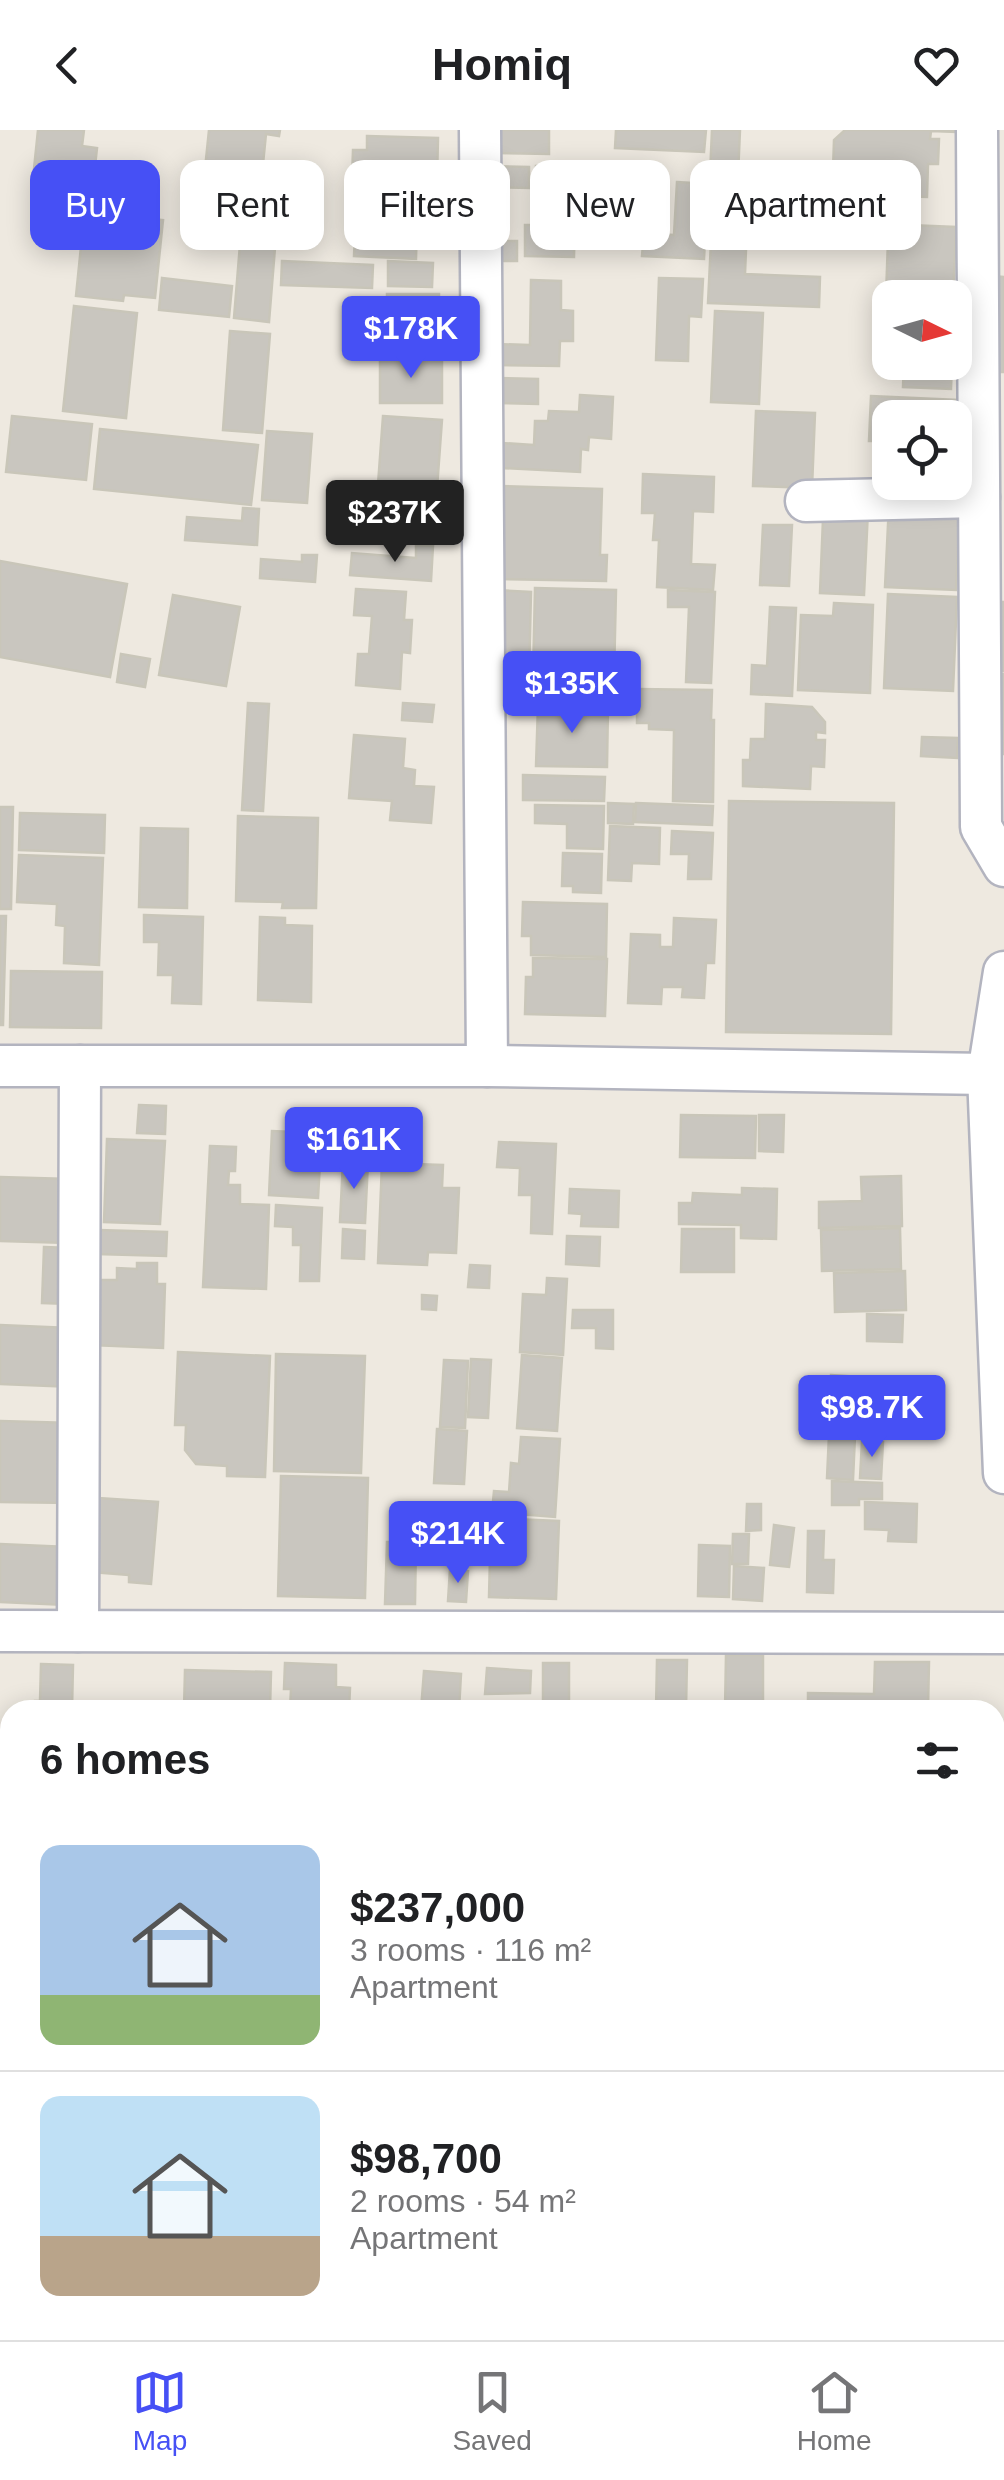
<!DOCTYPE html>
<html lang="en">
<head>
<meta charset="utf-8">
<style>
	body { margin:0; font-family:Arial,sans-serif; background:#f6f6f6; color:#202124; height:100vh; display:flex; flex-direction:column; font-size:38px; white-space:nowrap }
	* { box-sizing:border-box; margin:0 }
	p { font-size:32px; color:#757577 }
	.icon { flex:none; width:55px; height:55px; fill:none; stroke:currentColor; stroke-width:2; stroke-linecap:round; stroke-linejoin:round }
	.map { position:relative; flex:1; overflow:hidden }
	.sheet { position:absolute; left:0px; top:1570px; width:1005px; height:640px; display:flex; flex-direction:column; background:#fff; border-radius:30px 30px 0 0; box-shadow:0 5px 25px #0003 }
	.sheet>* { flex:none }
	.guide { position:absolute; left:30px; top:30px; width:945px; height:90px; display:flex; gap:20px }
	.needle { width:65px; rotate:95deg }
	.controls { position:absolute; left:872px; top:150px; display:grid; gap:20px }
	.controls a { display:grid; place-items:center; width:100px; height:100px; border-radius:20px; background:#fff; box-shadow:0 5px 25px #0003; font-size:50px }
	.price { position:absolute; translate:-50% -85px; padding:0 22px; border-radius:10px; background:#4650f5; color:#fff; font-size:32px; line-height:65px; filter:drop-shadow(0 2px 5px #0008) }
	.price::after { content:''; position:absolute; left:50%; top:60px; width:30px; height:22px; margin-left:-15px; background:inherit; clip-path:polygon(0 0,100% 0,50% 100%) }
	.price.active { background:#222; color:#fff }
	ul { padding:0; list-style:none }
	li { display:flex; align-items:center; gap:30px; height:250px; padding:0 40px }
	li+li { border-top:2px solid #e0e0e0 }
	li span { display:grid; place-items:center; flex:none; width:280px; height:200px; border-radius:20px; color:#555 }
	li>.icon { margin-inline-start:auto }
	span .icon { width:120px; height:120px; fill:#fffc; stroke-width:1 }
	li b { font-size:42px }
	h2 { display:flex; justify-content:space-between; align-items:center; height:120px; padding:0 40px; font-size:42px }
	.tag { padding:0 35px; border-radius:20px; background:#fff; box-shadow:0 5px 25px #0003; font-size:35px; line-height:90px }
	.tag.active { background:#4650f5; color:#fff }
	header { display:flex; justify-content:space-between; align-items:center; height:130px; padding:0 40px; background:#fff; font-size:45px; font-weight:800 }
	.tabs { display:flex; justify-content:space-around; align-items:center; height:140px; border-top:2px solid #e0e0e0; background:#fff; font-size:28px; color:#757577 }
	.tabs a { display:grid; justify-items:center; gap:5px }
	.tabs .active { color:#4650f5 }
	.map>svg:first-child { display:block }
</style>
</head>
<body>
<header><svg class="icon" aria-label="back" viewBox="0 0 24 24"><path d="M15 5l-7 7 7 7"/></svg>Homiq<svg class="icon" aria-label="heart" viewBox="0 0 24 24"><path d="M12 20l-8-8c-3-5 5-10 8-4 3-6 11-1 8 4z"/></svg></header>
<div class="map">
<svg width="1004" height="2210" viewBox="0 0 1004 2210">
	<rect width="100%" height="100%" fill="#eee9e0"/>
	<g fill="#c9c6bf" stroke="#c9c6b9" stroke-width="2.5">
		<path d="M38,0H84L82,16L97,18L94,45L34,39Z"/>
		<path d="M209,0H280L279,6L266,4L262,44L205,39Z"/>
		<path d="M495,0H549V24L495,23Z"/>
		<path d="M616,0H706L704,22L615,18Z"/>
		<path d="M712,0H740L737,69L709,68Z"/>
		<path d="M845,0H956V2L931,1L930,9H939L938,34H928L927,67L850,64L833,40L834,10Z"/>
		<path d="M367,6L438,8L437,50L352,48L353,20H367Z"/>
		<path d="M488,36L529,37V58L487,57Z"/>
		<path d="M536,36L576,37L574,127L525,126V95H535Z"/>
		<path d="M677,52L708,54L704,129L642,126L644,103L674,105Z"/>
		<path d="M245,53L280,56L269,192L234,188Z"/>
		<path d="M86,67L116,70L115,76L144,79L143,88L163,90L155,168L124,165L123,171L76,166Z"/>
		<path d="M357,67L410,70L409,88L417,89L416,129L354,126Z"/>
		<path d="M713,71L817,76L816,97L747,95L745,144L820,147L819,177L708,173Z"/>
		<path d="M909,95L956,97L953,168L886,166L888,110L908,111Z"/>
		<path d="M493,111H517V131H492Z"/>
		<path d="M282,131L373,135L372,158L281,155Z"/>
		<path d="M388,131L433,133L432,157L388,156Z"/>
		<path d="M992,146L1004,147V242H988Z"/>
		<path d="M162,148L232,156L229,187L159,180Z"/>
		<path d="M659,148L703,149L701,187L689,186L688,231L656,230Z"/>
		<path d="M531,150L561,151V180L573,181V211H560L559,236L496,235V214L530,215Z"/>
		<rect x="387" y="164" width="52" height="51"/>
		<path d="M74,176L137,183L126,288L63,281Z"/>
		<path d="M715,181L763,183L759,274L711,272Z"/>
		<path d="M230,201L270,204L262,303L223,300Z"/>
		<rect x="380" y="229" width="62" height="44"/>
		<path d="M904,232H952L951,259L903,257Z"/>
		<path d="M495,248L538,249V274L495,273Z"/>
		<path d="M580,265L613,267L611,309L589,307L588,320L581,319L580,342L501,338L502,313L534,315L535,291H548L549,281L579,282Z"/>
		<path d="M871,266L958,270L955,336V288H890V352L877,356L879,311H869Z"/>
		<path d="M756,281L815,283L812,358L753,356Z"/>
		<path d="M12,286L92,294L86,350L6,342Z"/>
		<path d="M383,286L442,290L436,372L377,368Z"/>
		<path d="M100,299L258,315L251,375L94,359Z"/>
		<path d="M267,301L312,304L307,373L262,370Z"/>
		<path d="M643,344L714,347L713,382L693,381L691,434L715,435L713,460L657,457L659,410H653L655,383H642Z"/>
		<path d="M499,356L602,359L600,425H607L606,451L497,449Z"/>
		<path d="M889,374L960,377L956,460L885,457Z"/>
		<path d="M243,378L259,379L257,415L185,410L187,387L242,391Z"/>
		<path d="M868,380L864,465L820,463L823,389Z"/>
		<path d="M763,395H792L789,456L760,455Z"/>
		<path d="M416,415L433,416L431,451L350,445L352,423L416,428Z"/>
		<path d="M302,425H317L315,452L260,448L261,429L302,432Z"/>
		<path d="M0,431L127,454L110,547L0,527Z"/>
		<path d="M535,458L616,460L614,548L533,547Z"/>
		<path d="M356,459L406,462L404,490H412L410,523L402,522L400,559L356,555L358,524H369L372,486L354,485Z"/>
		<path d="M497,460L531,462L529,548L494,546Z"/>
		<path d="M668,460L715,462L711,553L686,552L689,477H668Z"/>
		<path d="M888,464L957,467L953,561L884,558Z"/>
		<path d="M173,465L240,477L226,556L159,545Z"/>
		<path d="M994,472H1004V541H992Z"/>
		<path d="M834,473L873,475L870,563L798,560L801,485L833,486Z"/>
		<path d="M770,477L796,478L792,566L751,564L752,535L767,536Z"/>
		<path d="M121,524L150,529L145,557L117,552Z"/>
		<path d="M989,544H1004V624H986Z"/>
		<path d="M637,559L712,560L711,590H714L713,672L673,671L674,600L649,599V593H637Z"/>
		<path d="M248,573L269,574L263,681L242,680Z"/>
		<path d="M403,573L434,575L432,592L402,590Z"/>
		<path d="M766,574L812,577L825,592V603L816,602V610H825L824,637L811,636L810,659L743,656V630H750L751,609H765Z"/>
		<path d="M538,575L608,577L607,637L536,636Z"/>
		<path d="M354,605L405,609L403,638L415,640L414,656L434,657L431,693L390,690L392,671L349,668Z"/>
		<path d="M922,607L958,608L957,628L921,626Z"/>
		<path d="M523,645L605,647L604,671L523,670Z"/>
		<path d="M729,671L894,673L891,904L726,902Z"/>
		<path d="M608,673L634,674L633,694L608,693Z"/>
		<path d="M636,673L713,676L712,695L635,692Z"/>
		<path d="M535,675L604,676L603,719L567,718V694L535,693Z"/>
		<path d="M0,677H13L11,779H0Z"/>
		<path d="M20,683L105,685L104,723L19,720Z"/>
		<path d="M238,686L318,688L316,778H282L283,772L236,771Z"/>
		<path d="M610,696L660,698L659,734L632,733L631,751L608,750Z"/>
		<path d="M141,698L188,699L187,778L139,777Z"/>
		<path d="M672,701L713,703L711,749H688L689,724H671Z"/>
		<path d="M563,723L602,724L601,763L573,762V756H562Z"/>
		<path d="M19,725L103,728L99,835L64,833L65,796L56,795L57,774L17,772Z"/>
		<path d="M523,772L607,774L606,827L531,825V806H522Z"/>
		<path d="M144,785L203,787L201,874L172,873L173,845H158L159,812H144Z"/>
		<path d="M0,786H6L3,895H0Z"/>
		<path d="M260,787L285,788V795L312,796L311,872L258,870Z"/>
		<path d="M674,788L716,790L714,833H706L704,868L682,867L683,857H662L661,874L628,873L631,804L660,805V817H673Z"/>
		<path d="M533,828L607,829L605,886L525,884L526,847H533Z"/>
		<path d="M11,841L102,842L101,898L10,897Z"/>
		<path d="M139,975L166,976L165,1004L137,1003Z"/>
		<path d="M297,980L323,981L318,1068L269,1065L272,1001L296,1002Z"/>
		<path d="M681,985L756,986L755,1028L680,1027Z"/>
		<path d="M759,985H784L783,1022L759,1021Z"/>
		<path d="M107,1009L165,1011L160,1094L104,1092Z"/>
		<path d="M499,1012L556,1014L552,1104L531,1103L532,1065H519L520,1038L497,1037Z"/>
		<path d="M210,1016L236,1017L235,1041H229L228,1055H240V1074L269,1075L266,1159L203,1157Z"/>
		<path d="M343,1031L368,1032L365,1093L340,1092Z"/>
		<path d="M382,1033L443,1035L442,1058H459L456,1123L428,1122L427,1135L378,1133Z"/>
		<path d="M901,1046L902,1096L819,1098V1072L862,1071L861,1047Z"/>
		<path d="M0,1047L70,1049L68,1113L0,1111Z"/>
		<path d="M742,1058L777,1059L776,1109L741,1108V1095L679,1094V1073H692L693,1063L742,1065Z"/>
		<path d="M570,1059L619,1061L618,1097L581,1096L582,1084L569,1083Z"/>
		<path d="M276,1075L322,1078L319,1151H300L301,1115H293V1097L275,1096Z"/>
		<path d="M900,1098L901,1139L822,1141L821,1100Z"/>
		<path d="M343,1099L365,1101L364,1129L342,1128Z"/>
		<path d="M682,1099H734V1142H681Z"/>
		<path d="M98,1100L167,1102L166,1126L97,1124Z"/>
		<path d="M567,1106L600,1107L599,1136L566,1134Z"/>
		<path d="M44,1117L71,1118L69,1174L42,1173Z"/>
		<path d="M137,1133H157V1154H165L163,1218L92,1215L94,1150H117V1138L137,1139Z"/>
		<path d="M470,1135L490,1136L489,1158L468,1157Z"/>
		<path d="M905,1141L906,1180L835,1182L834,1143Z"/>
		<path d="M547,1148L567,1149L563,1225L520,1222L523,1164L546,1165Z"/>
		<path d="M422,1165L437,1166L436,1180L422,1179Z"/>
		<path d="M573,1180H613V1219L596,1218V1198H572Z"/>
		<path d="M867,1184L903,1185L902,1212L867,1211Z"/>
		<path d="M0,1195L70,1198L73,1257L0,1254Z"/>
		<path d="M178,1222L270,1226L265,1347L227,1346V1336L196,1334L185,1320L186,1295H175Z"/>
		<path d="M276,1224L365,1226L361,1343L274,1341Z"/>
		<path d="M522,1225L562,1228L557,1301L517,1298Z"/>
		<path d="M471,1229L491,1230L488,1288L468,1287Z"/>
		<path d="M444,1230L468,1231L465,1298L440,1297Z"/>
		<path d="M831,1245L860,1247L859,1265L830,1263Z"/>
		<path d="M834,1273L857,1276L854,1304L831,1302Z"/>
		<path d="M858,1289L879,1291L877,1309L857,1307Z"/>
		<path d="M0,1291L73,1293L71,1373L0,1372Z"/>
		<path d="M437,1299L467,1301L464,1354L434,1353Z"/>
		<path d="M829,1305L855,1306L853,1350L827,1348Z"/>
		<path d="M521,1307L560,1309L555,1387L492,1382L494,1361L509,1362L511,1333L519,1334Z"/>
		<path d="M862,1311L883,1312L881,1349L860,1348Z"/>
		<path d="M281,1346L368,1348L365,1468L278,1466Z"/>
		<path d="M832,1351L882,1353V1369H859V1375H832Z"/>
		<path d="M98,1368L158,1372L151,1454L129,1452V1445L92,1442Z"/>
		<path d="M865,1372L917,1374L916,1412L888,1411L889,1400L865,1399Z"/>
		<path d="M747,1374H761V1400L746,1401Z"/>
		<path d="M491,1388L559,1391L556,1469L489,1467Z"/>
		<path d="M774,1395L794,1398L789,1437L770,1435Z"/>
		<path d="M808,1401H824L823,1430H834L833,1463L807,1462Z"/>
		<path d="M733,1404H749L748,1434H732Z"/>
		<path d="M387,1412H416L415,1474H385Z"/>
		<path d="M0,1414L68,1417L66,1475L0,1472Z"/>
		<path d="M699,1415L730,1416L729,1467L698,1466Z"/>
		<path d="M734,1436L764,1438L762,1471L733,1469Z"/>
		<path d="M450,1439L468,1441L466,1472L448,1471Z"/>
		<path d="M726,1525H763V1580H725Z"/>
		<path d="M657,1530H687L686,1580H656Z"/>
		<path d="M875,1532H929L928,1580H808V1563L874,1564Z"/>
		<path d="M285,1533L336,1535V1557L350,1558L349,1580H290L291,1559H284Z"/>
		<rect x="543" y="1533" width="26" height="39"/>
		<path d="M41,1534L73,1535L72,1580H34L35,1571H40Z"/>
		<path d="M487,1538L531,1541L530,1563L485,1564Z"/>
		<path d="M185,1540L271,1542L270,1580H184Z"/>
		<path d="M424,1541L461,1544L459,1580H421Z"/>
		<path d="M0,1860L10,1861V2003H0Z"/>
		<rect x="0" y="2099" width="10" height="45"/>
		<rect x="28" y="2200" width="64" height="10"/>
		<rect x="102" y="2200" width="81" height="10"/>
		<rect x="516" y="2200" width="61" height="10"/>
		<path d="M655,2200H680L679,2210H655Z"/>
		<rect x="904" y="2200" width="78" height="10"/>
		<rect x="779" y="2204" width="21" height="6"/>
	</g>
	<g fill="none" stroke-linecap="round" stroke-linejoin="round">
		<g stroke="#b3b4bf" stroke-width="45">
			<g id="minor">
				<path d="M480,0L487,936"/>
				<path d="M977,0L981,697L1004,736"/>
				<path d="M806,371L979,367"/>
				<path d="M1004,842L988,944L1004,1343"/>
				<path d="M0,936H487L988,944"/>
				<path d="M0,1501L1004,1503"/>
				<path d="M78,1501L80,936"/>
				<path d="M0,2060H10"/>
				<path d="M995,2061H1004"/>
			</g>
		</g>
		<use href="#minor" stroke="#fff" stroke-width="40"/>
	</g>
</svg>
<div class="controls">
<a><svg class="needle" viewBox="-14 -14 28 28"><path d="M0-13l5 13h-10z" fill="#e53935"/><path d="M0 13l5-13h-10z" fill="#757577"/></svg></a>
<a><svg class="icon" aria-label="locate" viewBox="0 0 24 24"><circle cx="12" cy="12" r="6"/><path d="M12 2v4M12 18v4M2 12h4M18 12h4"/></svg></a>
</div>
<b class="price" style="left:411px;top:251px">$178K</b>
<b class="price active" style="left:395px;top:435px">$237K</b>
<b class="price" style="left:572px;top:606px">$135K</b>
<b class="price" style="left:354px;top:1062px">$161K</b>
<b class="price" style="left:872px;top:1330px">$98.7K</b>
<b class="price" style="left:458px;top:1456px">$214K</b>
<div class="guide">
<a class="tag active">Buy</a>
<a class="tag">Rent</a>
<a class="tag">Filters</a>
<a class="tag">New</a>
<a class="tag">Apartment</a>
</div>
<section class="sheet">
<h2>6 homes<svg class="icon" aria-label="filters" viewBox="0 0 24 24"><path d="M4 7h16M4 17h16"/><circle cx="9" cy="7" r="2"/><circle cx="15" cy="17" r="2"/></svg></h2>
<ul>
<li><span style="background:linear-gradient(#a9c7e8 75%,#8fb573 0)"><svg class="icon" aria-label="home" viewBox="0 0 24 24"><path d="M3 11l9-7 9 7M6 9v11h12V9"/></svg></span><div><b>$237,000</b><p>3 rooms · 116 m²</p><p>Apartment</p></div></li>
<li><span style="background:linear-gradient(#bfe0f5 70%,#b9a48a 0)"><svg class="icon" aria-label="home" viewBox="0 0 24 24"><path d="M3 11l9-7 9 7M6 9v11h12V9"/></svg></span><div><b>$98,700</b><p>2 rooms · 54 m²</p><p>Apartment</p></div></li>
</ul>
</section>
</div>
<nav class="tabs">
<a class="active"><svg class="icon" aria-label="map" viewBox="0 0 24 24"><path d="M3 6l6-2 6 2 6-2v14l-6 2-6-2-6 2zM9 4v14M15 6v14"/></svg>Map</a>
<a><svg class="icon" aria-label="saved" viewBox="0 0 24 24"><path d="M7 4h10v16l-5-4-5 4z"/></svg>Saved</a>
<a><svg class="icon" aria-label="home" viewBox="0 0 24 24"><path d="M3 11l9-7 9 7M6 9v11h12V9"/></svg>Home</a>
</nav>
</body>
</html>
